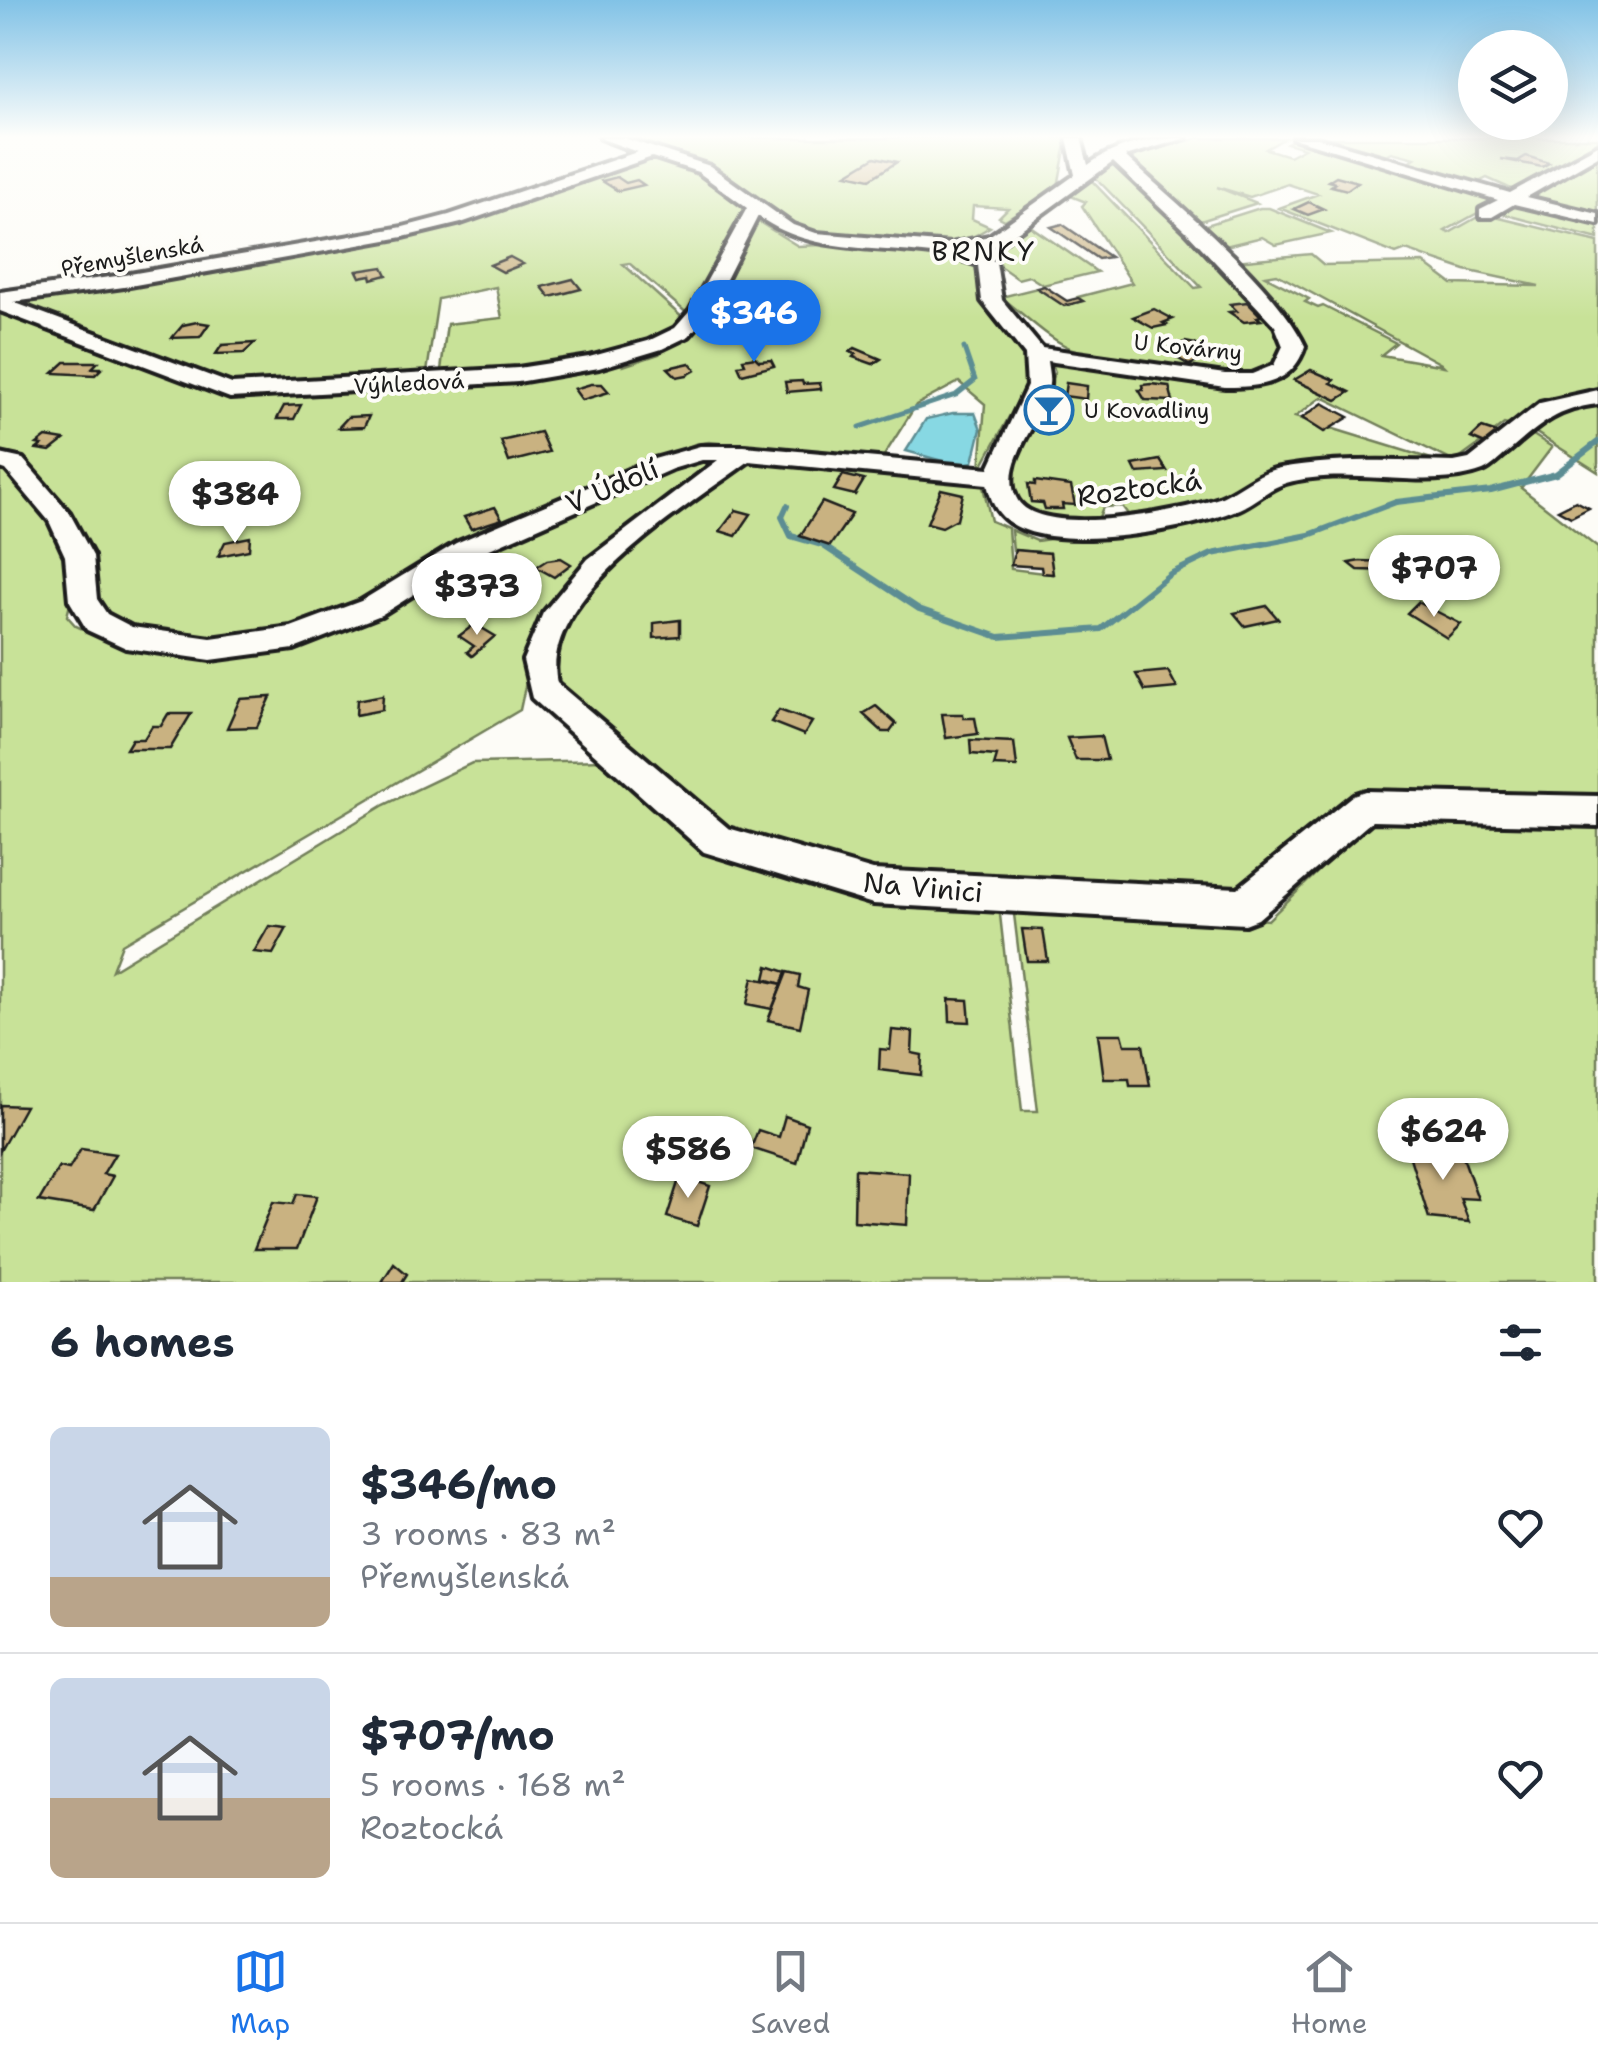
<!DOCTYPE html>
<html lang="en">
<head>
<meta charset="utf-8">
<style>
	body { margin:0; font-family:"Shantell Sans",sans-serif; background:#f2f2f3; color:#1f2937; height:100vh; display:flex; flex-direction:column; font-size:38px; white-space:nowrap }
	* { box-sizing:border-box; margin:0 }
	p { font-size:32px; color:#747a83 }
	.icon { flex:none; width:55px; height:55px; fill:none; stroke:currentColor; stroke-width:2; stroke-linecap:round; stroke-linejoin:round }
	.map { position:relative; height:1282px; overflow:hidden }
	.drawer { display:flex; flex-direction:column; background:#fff; flex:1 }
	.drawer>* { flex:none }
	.buttons { position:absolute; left:1458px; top:30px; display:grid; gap:20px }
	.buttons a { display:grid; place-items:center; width:110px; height:110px; border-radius:50%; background:#fff; box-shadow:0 10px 40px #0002; font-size:50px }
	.price { position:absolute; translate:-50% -85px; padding:0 22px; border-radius:35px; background:#fff; color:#222; font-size:32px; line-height:65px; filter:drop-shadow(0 2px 5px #0008) }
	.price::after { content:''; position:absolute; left:50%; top:60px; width:30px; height:22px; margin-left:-15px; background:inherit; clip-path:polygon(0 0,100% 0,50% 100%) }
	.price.on { background:#1a73e8; color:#fff }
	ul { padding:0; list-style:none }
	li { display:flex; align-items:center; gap:30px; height:250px; padding:0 50px }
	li+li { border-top:2px solid #e0e1e3 }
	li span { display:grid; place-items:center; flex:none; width:280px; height:200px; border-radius:15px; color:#555 }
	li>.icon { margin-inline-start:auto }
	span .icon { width:120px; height:120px; fill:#fffc; stroke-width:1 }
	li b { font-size:42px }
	h2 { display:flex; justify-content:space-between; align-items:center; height:120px; padding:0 50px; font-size:42px }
	.menu { display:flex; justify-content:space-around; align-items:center; height:140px; border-top:2px solid #e0e1e3; background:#fff; font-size:28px; color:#747a83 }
	.menu a { display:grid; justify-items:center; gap:5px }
	.menu .on { color:#1a73e8 }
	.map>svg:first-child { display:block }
</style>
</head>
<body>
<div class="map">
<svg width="1598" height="1282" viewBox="0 0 1598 1282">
	<rect width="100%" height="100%" fill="#fdfcf7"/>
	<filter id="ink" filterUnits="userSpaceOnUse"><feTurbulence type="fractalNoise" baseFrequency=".01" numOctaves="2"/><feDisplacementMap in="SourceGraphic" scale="20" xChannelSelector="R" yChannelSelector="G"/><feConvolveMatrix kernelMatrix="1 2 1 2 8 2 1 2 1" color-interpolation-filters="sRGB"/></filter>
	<g filter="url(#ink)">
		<g fill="#c8e298" stroke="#727f5a" stroke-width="2.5" fill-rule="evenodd">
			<path d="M624,138H1067L1058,187L1005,220L999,217L1008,208L973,206L972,219L990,227L964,242L929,244L796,229L713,165Z"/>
			<path d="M1198,138H1285L1266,149L1289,156L1304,148L1287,143L1295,139L1501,200L1445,231L1449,233L1483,214L1598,242V472L1533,431L1504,424L1494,432L1481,428L1471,438L1481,443L1455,462L1322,397L1295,417L1441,462L1349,463L1206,507L1130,517L1122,506L1103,507L1098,520L1043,522L1011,507L1004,477L1055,372L1051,361L1163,377H1280C1294,370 1305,361 1303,344L1235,261L1311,254L1324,265L1424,263L1452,284L1539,286L1465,270L1406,250L1396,254L1279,208L1318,194L1288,184L1250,197L1217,187L1257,203L1194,223L1126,158ZM1277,274L1443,365L1444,366L1381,355L1396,343L1323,306L1318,308L1305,302L1309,299L1265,276Z"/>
			<path d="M1328,138H1598V148L1510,195L1479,188L1484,185L1504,191L1509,188L1487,178L1471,186L1403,166L1415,158L1392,152L1383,157L1320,143Z"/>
			<path d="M646,158C688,160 726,183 752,214L689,315L629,263L623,264L686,321C619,370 520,368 440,378L447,324L502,318L496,287L438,299L426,379L235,388L18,305L30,299L378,241Z"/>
			<path d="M1597,158L1598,217L1522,198Z"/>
			<path d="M1117,161L1244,282L1288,346L1276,367C1227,382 1126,369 1077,351C1051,342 1024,314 1001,297L1037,288L1065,306L1082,301L1078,297L1132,283L1082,206L1086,202L1068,195L1090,179L1195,288L1201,287L1094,176Z"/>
			<path d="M1513,203L1598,221V239L1495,212Z"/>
			<path d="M1260,208H1269L1331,233L1276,245L1262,237L1221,247L1200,227Z"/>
			<path d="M754,219L798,246L844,244L960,255L978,266C978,308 1010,337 1035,369L980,470L985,404L959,382L916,405L882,459L709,442L695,444L582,494L313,628L201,647L116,629L86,610L33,474L11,454H0V313L224,398L512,381L618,360L623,366L659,354L657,349L698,326Z"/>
			<path d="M1023,224L1030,226L1097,272L1043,285L1029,276L1018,279L998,265L1000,242Z"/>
			<path d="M1530,433L1552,447L1521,488L1598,548V801L1366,794L1246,892L858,886L719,836L546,687L572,601L637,541L732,468L771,458L982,482L991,521L1008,528L1011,569L1052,574L1050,553L1013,550L1011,530L1037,541L1229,511L1283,479L1469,474Z"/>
			<path d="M704,453L719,464L536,635L520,710L122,944L112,970L384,805L472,763L605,760L717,851L999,906L1022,1111H1038L1013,906L1135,908L1268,920L1370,821L1400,817L1598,820V1282H0V462L56,520L78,573L67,616L76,626L102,638L156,654L235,652L296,641L486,543Z"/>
		</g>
		<path fill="#87d8e3" stroke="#5c8d93" stroke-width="2.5" d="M953,413H975L981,429L973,462L957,465L906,451L926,419Z"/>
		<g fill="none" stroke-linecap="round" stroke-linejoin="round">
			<path stroke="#5c8d93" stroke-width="5" d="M860,427L956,395L975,380L964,348"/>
			<path stroke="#5c8d93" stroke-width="6" d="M787,506L782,517L791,536L822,545L919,609L999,637L1101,629L1170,574L1212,554L1309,535L1396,502L1491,491L1556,474L1598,442"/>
		</g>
		<g fill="#c9b281" stroke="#1c1c1c" stroke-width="2.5">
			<path d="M1526,156L1549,163L1542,167L1501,159L1518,161Z"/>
			<path d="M875,157L897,162L870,179L847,174Z"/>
			<path d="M1336,176L1358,182L1347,190L1331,186L1335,183L1328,181Z"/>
			<path d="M617,177L626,183L637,180L644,185L618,191L602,181Z"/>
			<path d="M1309,202L1324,209L1308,215L1294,209Z"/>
			<path d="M1062,224L1110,257L1098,259L1051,227Z"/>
			<path d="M510,257L523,264L503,272L490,265Z"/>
			<path d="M383,267L387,275L372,279L371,275L360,277L357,271Z"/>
			<path d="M573,279L581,289L550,297L542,287Z"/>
			<path d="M1044,286L1067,301L1078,298L1083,301L1064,306L1037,288Z"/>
			<path d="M1247,302L1261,316L1257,317L1261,320L1244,322L1229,312L1237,311L1230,304Z"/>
			<path d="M1154,309L1173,319L1163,323L1167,325L1153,328L1133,317Z"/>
			<path d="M197,322L209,324L200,337L172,338L183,325Z"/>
			<path d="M1185,342L1195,344L1211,357L1189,365L1164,350Z"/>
			<path d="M255,343L244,353L216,354L222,345Z"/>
			<path d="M855,348L881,359L873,364L853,357L856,354L850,352Z"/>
			<path d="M755,357L759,361L771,360L774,366L742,374L738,365L745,364L743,359Z"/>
			<path d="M65,362H98L92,368H102L95,375L53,373Z"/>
			<path d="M690,363L696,370L687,375L677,377L668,368Z"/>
			<path d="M1311,370L1334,380L1331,383L1350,392L1337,400L1294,380Z"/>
			<path d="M802,381L803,384L820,383L821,389L787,392L785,382Z"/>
			<path d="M1066,383L1087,386L1086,399L1064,396Z"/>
			<path d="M591,384H602L609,392L582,400L574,389Z"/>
			<path d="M1151,384L1169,386L1173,401L1145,400L1139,390H1143L1142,385Z"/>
			<path d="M1047,401L1064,406L1055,421L1037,416Z"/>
			<path d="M1323,403L1328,406L1349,417L1324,432L1302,418Z"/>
			<path d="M301,405L294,419H277L284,406Z"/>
			<path d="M369,416L364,427L338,428L348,417Z"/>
			<path d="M1482,428L1494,432L1502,437L1492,447L1471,438Z"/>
			<path d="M540,432L549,452L509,462L501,441Z"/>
			<path d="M46,437L64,440L50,451L37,449L42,445L37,444Z"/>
			<path d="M1160,460L1167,471L1137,473L1133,465Z"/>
			<path d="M843,475L864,480L855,495L834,490Z"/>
			<path d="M1035,481L1071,486L1075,505L1062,504L1063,509H1045L1043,503L1031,502L1028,484L1035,485Z"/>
			<path d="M941,489L963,494L957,519L942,527L927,523Z"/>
			<path d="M1576,501L1589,508L1571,517L1558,510Z"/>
			<path d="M822,502L852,514L830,546L800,536Z"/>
			<path d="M495,507L502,519L471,529L464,517Z"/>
			<path d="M736,510L751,514L736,536L720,531Z"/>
			<path d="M250,537L249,550L218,556L225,542Z"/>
			<path d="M1015,550L1050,553L1053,574L1042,573L1041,567L1011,565Z"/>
			<path d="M561,558L571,564L554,577L536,567L547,560Z"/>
			<path d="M1360,561L1389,562L1390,571L1358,570L1349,563Z"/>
			<path d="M1462,562L1471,574L1443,575L1434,563Z"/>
			<path d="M1418,602L1461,624L1447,638L1407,613Z"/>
			<path d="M1267,606L1278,619L1245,626L1234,613Z"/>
			<path d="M680,620V636L654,638V623Z"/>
			<path d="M475,624L495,636L472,656L467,652L474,646L459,636Z"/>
			<path d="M1168,671L1177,688L1145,691L1136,674Z"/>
			<path d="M383,695L382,710L356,715L357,700Z"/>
			<path d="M271,697L257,727L227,728L240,699Z"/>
			<path d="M876,706L896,724L890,732H883L863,714Z"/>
			<path d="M779,710L812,722L804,735L771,722Z"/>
			<path d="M168,714H191L170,749H126L132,739H144L152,726H161Z"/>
			<path d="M942,714H963L964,718H975L978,734L946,738Z"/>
			<path d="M1101,736L1107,760H1076L1067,738Z"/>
			<path d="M970,740L1014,742L1017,767L994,766L997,756L971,754Z"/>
			<path d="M269,926L287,928L273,954L254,952Z"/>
			<path d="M1022,929L1043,930L1048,961H1027Z"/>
			<path d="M768,966L786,972L782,984L765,979Z"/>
			<path d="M787,972L800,975L798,987L808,990L800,1027L768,1020Z"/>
			<path d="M753,978L782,984L772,1009L747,1004Z"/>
			<path d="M949,999L968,1000L970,1022L950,1021Z"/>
			<path d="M892,1030L913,1032L912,1053L922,1055L921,1075L879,1070L880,1049L890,1050Z"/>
			<path d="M1098,1034H1122L1125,1045H1143L1150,1086H1130L1129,1079H1104Z"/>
			<path d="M0,1105L25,1106L0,1151Z"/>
			<path d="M785,1116L807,1124L797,1163L751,1148L758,1130L779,1137Z"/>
			<path d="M1407,1148L1462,1154L1478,1199L1460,1198L1469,1222L1429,1218Z"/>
			<path d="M81,1149L115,1154L103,1174L113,1176L94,1210L39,1201L59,1167L69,1169Z"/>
			<path d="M855,1169L909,1173L907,1225L854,1221Z"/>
			<path d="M680,1176L710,1186L697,1226L667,1217Z"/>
			<path d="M297,1194L317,1196L297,1249H254L273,1202L293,1204Z"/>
			<path d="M394,1263L407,1274L402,1282H382Z"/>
		</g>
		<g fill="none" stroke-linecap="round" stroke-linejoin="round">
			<g stroke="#1c1c1c" stroke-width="8">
				<g id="minor">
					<path d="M600,138H624L710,166L793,225L816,233L951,244L989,236L1075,175L1067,138H1081L1088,165C1117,144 1151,138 1186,138L1125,156C1176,203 1276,285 1305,346C1293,384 1261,387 1225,387L1047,361C1048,369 1050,377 1049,384C1045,422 999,459 1016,497C1035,541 1182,511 1219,498C1240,490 1257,472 1280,468C1337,458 1396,461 1454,462L1469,459L1540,403L1598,390V404C1555,409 1539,426 1507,453C1499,459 1491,468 1483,471C1428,492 1346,465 1286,483C1269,488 1255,502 1239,509C1189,530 1055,555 1009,522C995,512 991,500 987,484L749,461C689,506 538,596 557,683L728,828L873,870L1238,888L1353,795L1365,791L1598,796V826L1372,821L1258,919L1245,924L873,904L704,852L532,698L523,660L543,613L588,559L718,460H702L672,469L476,555L381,615L294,649L211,660L126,648L87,630L69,600L65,556L49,521L6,470L0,468V454L23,459L69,512L93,556L97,599L107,614L132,627L211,638L291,627L361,601L456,543L654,459L700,446H744L989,468L1027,386L1025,355L982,301L978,265C906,239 822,263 758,216L709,313L689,336L662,349L599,368L518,382L230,398L0,311V292L124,275L403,227L449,215L637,152ZM652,157L698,172L747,208L690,311L675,328L648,341L589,357L518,368L232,384L13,302L124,287L403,237L461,223ZM1113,162L1186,231L1275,326L1283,346L1274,365L1252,374H1225L1042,348L1002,300L996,262L972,250L1001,244Z"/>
					<path d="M1293,138H1318L1510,193L1598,145V156L1527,197L1598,214V224L1514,204L1492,217H1480V209L1498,200Z"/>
				</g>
			</g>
			<use href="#minor" fill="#fdfcf7" fill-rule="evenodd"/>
		</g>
	</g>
	<linearGradient id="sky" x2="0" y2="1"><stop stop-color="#81c2e6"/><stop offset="0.43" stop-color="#fefefb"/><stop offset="1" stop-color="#fefefb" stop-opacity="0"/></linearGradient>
	<rect width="1598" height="318" fill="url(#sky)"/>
	<defs>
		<g id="bar-ring" transform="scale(2.5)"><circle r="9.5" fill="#fdfcf7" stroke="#1f6fb2" stroke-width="1.5"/><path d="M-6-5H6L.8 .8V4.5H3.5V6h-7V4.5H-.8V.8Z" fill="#1f6fb2"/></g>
	</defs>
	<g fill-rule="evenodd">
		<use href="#bar-ring" x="1049" y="410"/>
	</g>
	<g text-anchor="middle" stroke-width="8" stroke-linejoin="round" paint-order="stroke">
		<g font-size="22" fill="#1c1c1c" stroke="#fdfcf7">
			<text transform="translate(132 256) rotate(-10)" y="8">Přemyšlenská</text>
			<text transform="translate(1188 347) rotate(6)" y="8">U Kovárny</text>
			<text transform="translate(409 383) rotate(-3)" y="8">Výhledová</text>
		</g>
		<g font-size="22" fill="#1c1c1c" stroke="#fdfcf7" text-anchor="start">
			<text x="1084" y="418">U Kovadliny</text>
		</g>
		<g font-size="28" letter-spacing="2.5" fill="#1c1c1c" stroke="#fdfcf7">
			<text x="984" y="261">BRNKY</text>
		</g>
		<g font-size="28" fill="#1c1c1c" stroke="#fdfcf7">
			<text transform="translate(612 486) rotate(-23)" y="10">V Údolí</text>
			<text transform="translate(1139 488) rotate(-8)" y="10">Roztocká</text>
			<text transform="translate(923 887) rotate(5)" y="10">Na Vinici</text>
		</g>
	</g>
</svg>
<div class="buttons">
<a><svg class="icon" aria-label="layers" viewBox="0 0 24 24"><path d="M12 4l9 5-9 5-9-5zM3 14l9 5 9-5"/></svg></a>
</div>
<b class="price on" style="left:754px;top:365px">$346</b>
<b class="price" style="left:235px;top:546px">$384</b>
<b class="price" style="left:1434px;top:620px">$707</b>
<b class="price" style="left:477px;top:638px">$373</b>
<b class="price" style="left:1443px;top:1183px">$624</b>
<b class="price" style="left:688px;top:1201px">$586</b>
</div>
<section class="drawer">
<h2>6 homes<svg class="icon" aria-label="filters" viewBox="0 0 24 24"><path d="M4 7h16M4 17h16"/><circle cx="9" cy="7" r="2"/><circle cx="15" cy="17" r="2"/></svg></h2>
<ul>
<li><span style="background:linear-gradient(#c9d6e8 75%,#b9a48a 0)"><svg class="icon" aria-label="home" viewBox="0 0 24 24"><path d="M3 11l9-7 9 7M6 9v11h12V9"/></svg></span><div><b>$346/mo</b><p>3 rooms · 83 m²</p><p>Přemyšlenská</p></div><svg class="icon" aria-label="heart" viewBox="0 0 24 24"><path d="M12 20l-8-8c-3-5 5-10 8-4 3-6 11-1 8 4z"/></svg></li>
<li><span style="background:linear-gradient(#c9d6e8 60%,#b9a48a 0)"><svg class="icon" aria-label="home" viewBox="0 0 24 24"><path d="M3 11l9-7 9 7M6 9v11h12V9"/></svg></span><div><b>$707/mo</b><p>5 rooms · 168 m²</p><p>Roztocká</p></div><svg class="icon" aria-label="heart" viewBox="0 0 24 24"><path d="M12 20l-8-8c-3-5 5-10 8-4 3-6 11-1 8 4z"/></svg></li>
</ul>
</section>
<nav class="menu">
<a class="on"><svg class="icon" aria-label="map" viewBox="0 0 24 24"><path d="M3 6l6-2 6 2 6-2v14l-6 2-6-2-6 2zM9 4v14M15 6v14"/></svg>Map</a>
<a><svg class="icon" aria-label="saved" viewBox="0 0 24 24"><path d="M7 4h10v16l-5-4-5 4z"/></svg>Saved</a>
<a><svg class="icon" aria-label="home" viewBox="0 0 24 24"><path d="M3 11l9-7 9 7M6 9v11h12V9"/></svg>Home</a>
</nav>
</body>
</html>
